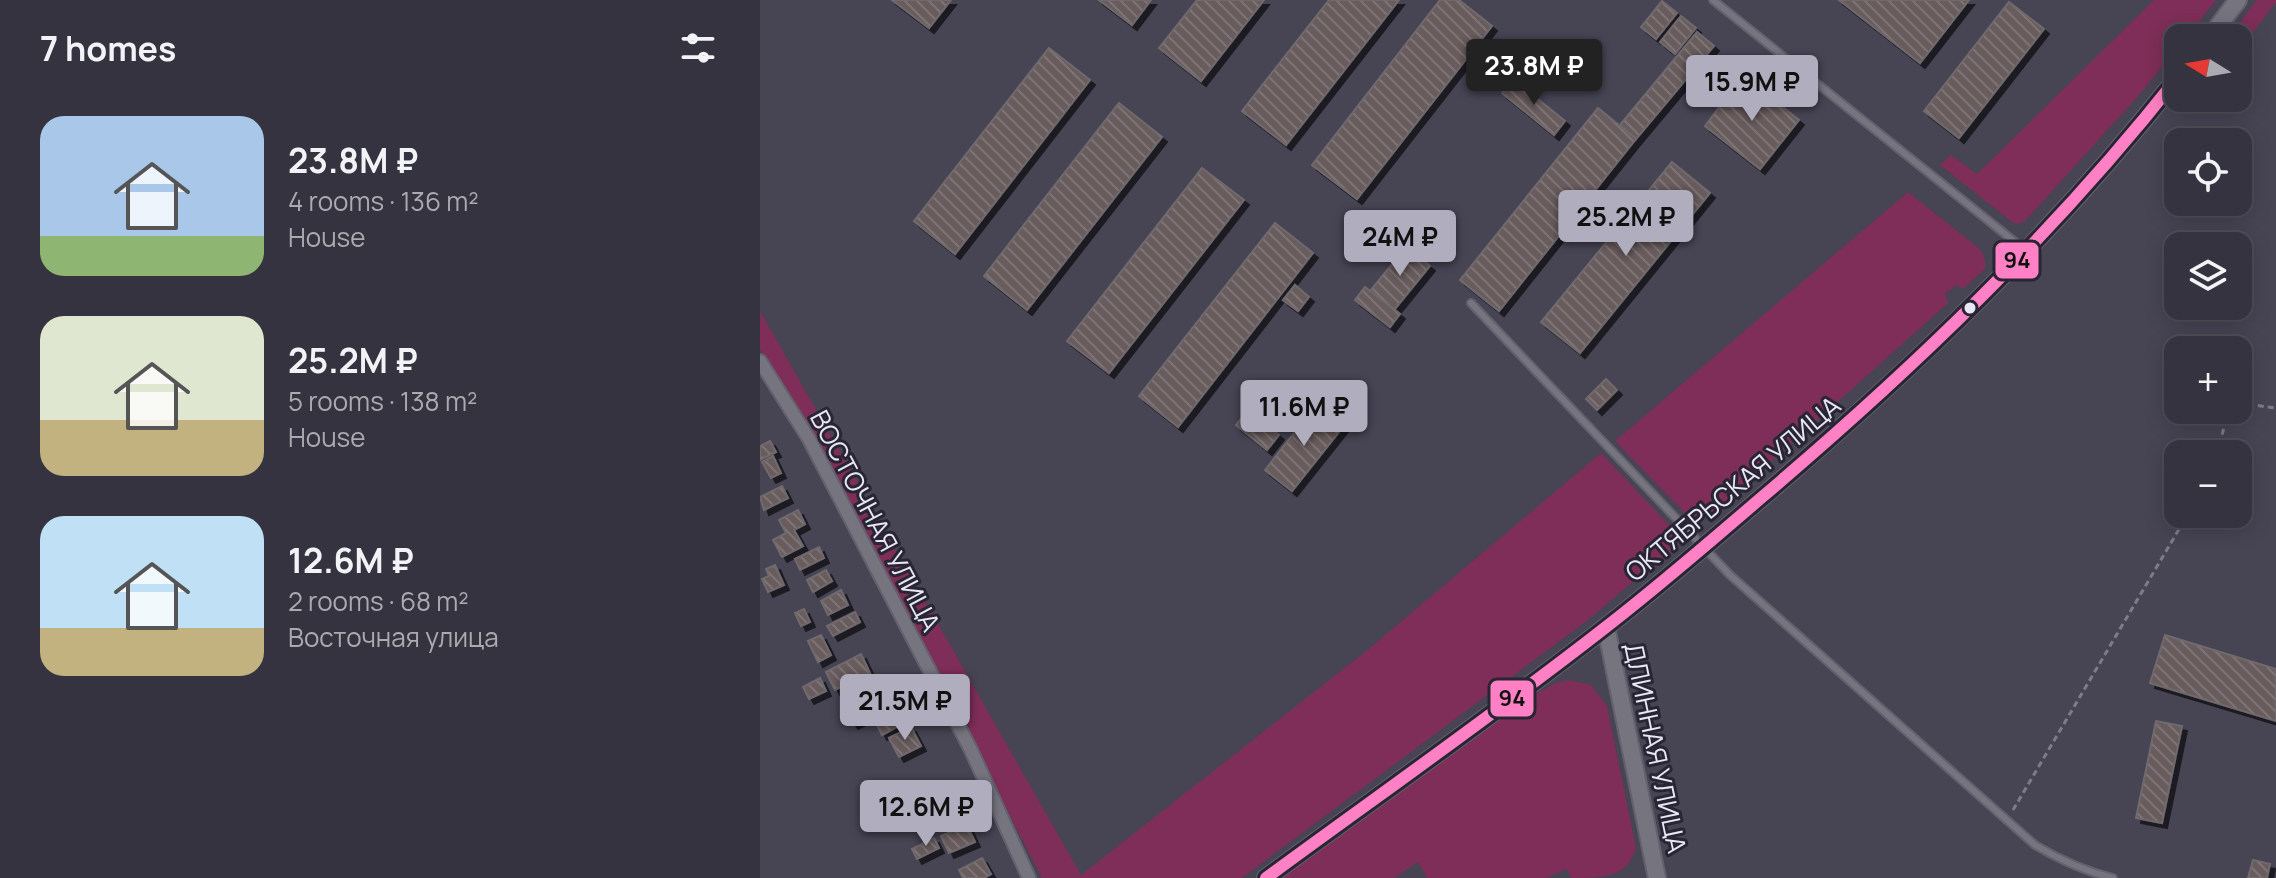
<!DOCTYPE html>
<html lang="en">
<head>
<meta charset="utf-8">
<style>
	body { margin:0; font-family:Manrope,sans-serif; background:#3d3b46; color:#f1f3f6; height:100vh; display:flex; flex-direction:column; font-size:30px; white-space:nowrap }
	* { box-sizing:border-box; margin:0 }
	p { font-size:26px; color:#aaaab0 }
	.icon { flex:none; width:44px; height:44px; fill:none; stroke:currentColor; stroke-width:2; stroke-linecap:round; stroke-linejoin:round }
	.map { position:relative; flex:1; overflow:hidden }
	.sheet { display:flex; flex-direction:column; background:#35333f; width:760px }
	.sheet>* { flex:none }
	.needle { width:52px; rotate:281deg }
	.tools { position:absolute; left:1404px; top:24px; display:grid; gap:16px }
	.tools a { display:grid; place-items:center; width:88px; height:88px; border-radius:16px; background:#35333f; box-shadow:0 4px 20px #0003,0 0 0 2px #4f4e59; font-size:40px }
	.price { position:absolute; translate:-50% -68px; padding:0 18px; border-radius:8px; background:#b0adbf; color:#111; font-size:26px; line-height:52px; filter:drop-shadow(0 2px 4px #0008) }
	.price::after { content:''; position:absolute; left:50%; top:48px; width:24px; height:18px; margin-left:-12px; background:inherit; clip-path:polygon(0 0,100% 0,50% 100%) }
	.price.current { background:#222; color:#fff }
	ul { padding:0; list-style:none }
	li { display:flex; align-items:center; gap:24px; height:200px; padding:0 40px }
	li span { display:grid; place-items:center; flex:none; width:224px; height:160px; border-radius:24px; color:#555 }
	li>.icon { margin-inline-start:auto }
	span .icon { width:96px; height:96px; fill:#fffc; stroke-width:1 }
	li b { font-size:34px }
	h2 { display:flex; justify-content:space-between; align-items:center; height:96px; padding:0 40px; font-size:34px }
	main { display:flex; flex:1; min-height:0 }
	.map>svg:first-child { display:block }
</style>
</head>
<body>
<main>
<section class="sheet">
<h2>7 homes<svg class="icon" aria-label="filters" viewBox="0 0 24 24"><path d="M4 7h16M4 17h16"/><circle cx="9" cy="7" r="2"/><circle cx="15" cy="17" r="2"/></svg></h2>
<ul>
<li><span style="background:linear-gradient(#a9c7e8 75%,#8fb573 0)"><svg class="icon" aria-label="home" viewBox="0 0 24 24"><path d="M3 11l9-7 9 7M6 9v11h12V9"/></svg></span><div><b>23.8M ₽</b><p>4 rooms · 136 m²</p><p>House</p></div></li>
<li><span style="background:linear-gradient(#dfe7d0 65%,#c2b280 0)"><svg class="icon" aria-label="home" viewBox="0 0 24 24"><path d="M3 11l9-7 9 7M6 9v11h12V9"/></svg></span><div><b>25.2M ₽</b><p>5 rooms · 138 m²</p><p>House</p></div></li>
<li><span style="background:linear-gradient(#bfe0f5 70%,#c2b280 0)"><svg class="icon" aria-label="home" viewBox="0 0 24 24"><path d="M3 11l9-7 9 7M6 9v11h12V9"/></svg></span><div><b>12.6M ₽</b><p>2 rooms · 68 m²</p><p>Восточная улица</p></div></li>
</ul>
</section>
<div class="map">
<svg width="1516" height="878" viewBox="0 0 1516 878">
	<defs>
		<pattern id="building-back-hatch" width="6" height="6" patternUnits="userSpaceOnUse" patternTransform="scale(2)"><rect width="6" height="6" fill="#695c5d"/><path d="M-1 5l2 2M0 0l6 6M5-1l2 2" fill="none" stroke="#7e7375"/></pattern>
		<filter id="shadow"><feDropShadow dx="5" dy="5" stdDeviation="0" flood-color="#0009"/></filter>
	</defs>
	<rect width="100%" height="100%" fill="#474454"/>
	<g fill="#7e2e58">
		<path d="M1394,0H1456L1426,38H1418V47L1380,94L1265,221L1258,224L1252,222L1180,165L1191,155L1217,174Z"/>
		<path d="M1497,0H1516V2L1478,52V38H1468Z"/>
		<path d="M1148,192L1221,250L1225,260V269L1203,289L1196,285L1185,294L1188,303L950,516H932L924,512L855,441Z"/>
		<path d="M0,311L321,875L605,652L841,453L913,529L912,548L828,620L482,878H282L56,441L0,349Z"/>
		<path d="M808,680L831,685L847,706L876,848C867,878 843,878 811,878L806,869L787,878H667L658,862L634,878H522L774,695L794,684Z"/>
	</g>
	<g fill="url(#building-back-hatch)" stroke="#70696d" stroke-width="2" filter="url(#shadow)">
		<path d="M132,0H191L169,28Z"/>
		<path d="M339,0H391L372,25Z"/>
		<path d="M437,0H504L441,81L399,48Z"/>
		<path d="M569,0H639L526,145L482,111Z"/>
		<path d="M680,0H699L732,26L597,199L552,165Z"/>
		<path d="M1079,0H1209L1160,63Z"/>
		<path d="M902,1L917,13L896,39L881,27Z"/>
		<path d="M1249,2L1284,29L1199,138L1164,111Z"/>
		<path d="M921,16L936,28L915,54L900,42Z"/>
		<path d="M937,32L954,46L876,139L860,125Z"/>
		<path d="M289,48L330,80L195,254L154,221Z"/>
		<path d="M983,76L1039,120L1000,169L945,126Z"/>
		<path d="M753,79L805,121L794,135L742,93Z"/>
		<path d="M359,103L402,137L267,310L224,276Z"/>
		<path d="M838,108L876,139L739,311L700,280Z"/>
		<path d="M912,162L950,193L820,353L781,322Z"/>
		<path d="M442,168L484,200L349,373L307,341Z"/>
		<path d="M515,223L553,253L418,427L379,396Z"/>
		<path d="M646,247L670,266L634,310L610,291Z"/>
		<path d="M535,285L549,297L538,311L523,300Z"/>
		<path d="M605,287L640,314L630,327L595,300Z"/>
		<path d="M846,379L857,390L837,410L826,399Z"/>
		<path d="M556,405L583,427L532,491L505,470Z"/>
		<path d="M488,410L519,435L507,450L476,425Z"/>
		<path d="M10,441L16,452L0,460V446Z"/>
		<path d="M13,456L21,473L11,478L2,462Z"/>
		<path d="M22,486L28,498L4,510L0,497Z"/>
		<path d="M38,510L45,524L34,530L43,546L22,557L13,540L26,533L19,520Z"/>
		<path d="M59,547L64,558L40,570L35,559Z"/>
		<path d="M15,565L24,585L8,592L2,579L9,576L6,569Z"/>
		<path d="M66,570L72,581L53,592L47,580Z"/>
		<path d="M81,590L88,605L68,615L61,601Z"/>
		<path d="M44,609L50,622L41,626L35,613Z"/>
		<path d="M95,612L100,622L73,636L67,626Z"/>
		<path d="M61,635L71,655L58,662L48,641Z"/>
		<path d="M1405,635L1516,669V721L1390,683Z"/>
		<path d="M101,654L110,673L75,690L66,672Z"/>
		<path d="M60,678L66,691L49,699L43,687Z"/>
		<path d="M123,678L129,691L100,704L94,691Z"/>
		<path d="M142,706L149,720L122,735L115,721Z"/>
		<path d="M99,707L105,718L93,724L87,713Z"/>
		<path d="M1396,721L1422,726L1402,823L1376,818Z"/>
		<path d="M151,727L161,746L139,757L129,738Z"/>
		<path d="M185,781L190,792L151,810L146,799Z"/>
		<path d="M195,806L200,817L179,826L174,815Z"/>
		<path d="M207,825L215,842L189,853L181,836Z"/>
		<path d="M174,838L179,848L157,859L152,849Z"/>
		<path d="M222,858L231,874L224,878H203L199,870Z"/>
		<path d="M1493,860L1510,864L1507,878H1488Z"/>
	</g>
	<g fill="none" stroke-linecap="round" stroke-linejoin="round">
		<g stroke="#64616f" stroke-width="10">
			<g id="service">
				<path d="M953,0L1265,250"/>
				<path d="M711,303L970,575L1275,845C1300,860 1324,871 1353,878"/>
			</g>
		</g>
		<g stroke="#64616f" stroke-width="16">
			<path id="minor" d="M0,361L49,439L211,750L269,878"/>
		</g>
		<g stroke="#64616f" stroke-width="20">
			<g id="tertiary">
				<path d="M1449,38L1478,0"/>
				<path d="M846,627L897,878"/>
				<path d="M506,878C619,795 735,714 846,627C899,586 950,542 1001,498C1153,369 1294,234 1418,77"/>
			</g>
		</g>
		<g stroke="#7e7c87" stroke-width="3" stroke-dasharray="6 4" stroke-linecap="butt">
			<path d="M1478,403L1516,408"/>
			<path d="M1457,454L1467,416L1471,410"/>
			<path d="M1253,810L1428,514"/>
		</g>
		<use href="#service" stroke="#76747f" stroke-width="6"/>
		<use href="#minor" stroke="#76747f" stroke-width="12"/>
		<use href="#tertiary" stroke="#76747f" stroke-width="16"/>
		<g stroke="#292634" stroke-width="18">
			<path id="bus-1" d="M506,878C619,795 735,714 846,627C899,586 950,542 1001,498C1153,369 1294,234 1418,77"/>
		</g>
		<use href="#bus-1" stroke="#ff80c5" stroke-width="12"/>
	</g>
	<circle fill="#e9e6f8" stroke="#292634" stroke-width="3" cx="1210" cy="308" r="7"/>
	<g text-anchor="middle" stroke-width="6" stroke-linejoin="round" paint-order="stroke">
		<g font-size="26" fill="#e9e6f8" stroke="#292634">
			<text transform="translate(973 489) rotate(-40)" y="9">ОКТЯБРЬСКАЯ УЛИЦА</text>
			<text transform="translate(115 521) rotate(62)" y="9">ВОСТОЧНАЯ УЛИЦА</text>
			<text transform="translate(895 748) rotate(78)" y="9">ДЛИННАЯ УЛИЦА</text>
		</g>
	</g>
	<g stroke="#292634" stroke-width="3">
		<rect x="1234" y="241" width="46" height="39" rx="8" fill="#ff80c5"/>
		<rect x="729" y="679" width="46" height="39" rx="8" fill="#ff80c5"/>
	</g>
	<g font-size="22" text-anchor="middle" font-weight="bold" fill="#111">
		<text x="1257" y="268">94</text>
		<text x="752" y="706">94</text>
	</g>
</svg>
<div class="tools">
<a><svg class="needle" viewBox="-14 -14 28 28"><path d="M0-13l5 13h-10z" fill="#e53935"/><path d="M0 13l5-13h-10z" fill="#aaaab0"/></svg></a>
<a><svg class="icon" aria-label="locate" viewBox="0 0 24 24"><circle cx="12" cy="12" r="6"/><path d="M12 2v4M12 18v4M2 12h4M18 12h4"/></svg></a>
<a><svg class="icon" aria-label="layers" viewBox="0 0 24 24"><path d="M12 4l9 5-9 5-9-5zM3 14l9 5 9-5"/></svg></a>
<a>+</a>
<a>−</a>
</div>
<b class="price current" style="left:774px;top:107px">23.8M ₽</b>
<b class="price" style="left:992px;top:123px">15.9M ₽</b>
<b class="price" style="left:866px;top:258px">25.2M ₽</b>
<b class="price" style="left:640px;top:278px">24M ₽</b>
<b class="price" style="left:544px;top:448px">11.6M ₽</b>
<b class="price" style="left:145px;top:742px">21.5M ₽</b>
<b class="price" style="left:166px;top:848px">12.6M ₽</b>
</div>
</main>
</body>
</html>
